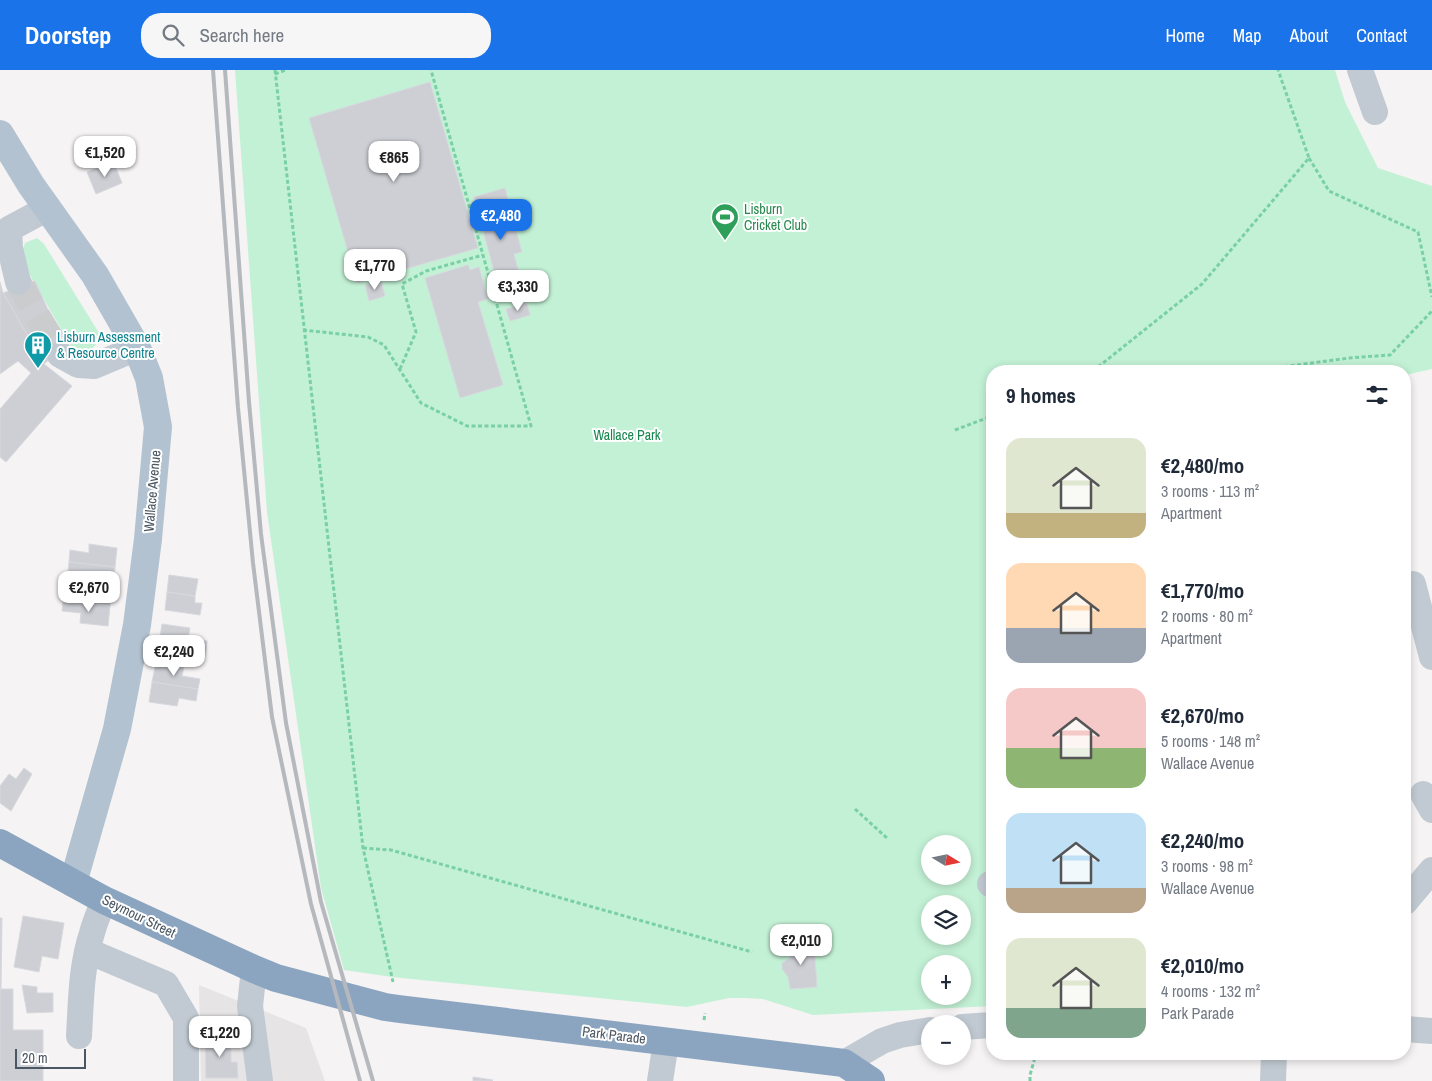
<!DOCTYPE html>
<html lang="en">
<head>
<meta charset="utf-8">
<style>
	body { margin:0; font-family:"Archivo Narrow",sans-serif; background:#f6f6f7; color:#1f2937; height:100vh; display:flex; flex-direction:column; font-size:19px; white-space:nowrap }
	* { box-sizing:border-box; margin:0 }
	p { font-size:16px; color:#747a83 }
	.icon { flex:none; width:28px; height:28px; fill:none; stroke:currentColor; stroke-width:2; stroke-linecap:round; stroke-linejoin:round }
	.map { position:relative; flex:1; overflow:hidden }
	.sheet { position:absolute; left:986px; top:295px; width:425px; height:695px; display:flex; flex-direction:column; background:#fff; border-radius:20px; box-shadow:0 2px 8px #0003 }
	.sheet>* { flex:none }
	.needle { width:32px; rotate:100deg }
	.tools { position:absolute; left:921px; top:765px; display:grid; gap:10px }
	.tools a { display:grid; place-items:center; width:50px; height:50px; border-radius:50%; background:#fff; box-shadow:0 2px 8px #0003; font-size:25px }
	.scale { position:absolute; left:15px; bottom:12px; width:71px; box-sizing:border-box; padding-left:5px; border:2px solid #4a5661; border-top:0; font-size:14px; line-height:18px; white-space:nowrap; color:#4a5661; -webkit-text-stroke:4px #fff; paint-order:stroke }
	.price { position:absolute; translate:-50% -42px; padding:0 11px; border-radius:10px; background:#fff; color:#222; font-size:16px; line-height:32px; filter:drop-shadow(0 1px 2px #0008) }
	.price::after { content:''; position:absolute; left:50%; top:30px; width:15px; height:11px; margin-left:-8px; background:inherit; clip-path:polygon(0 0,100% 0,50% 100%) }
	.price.current { background:#1a73e8; color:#fff }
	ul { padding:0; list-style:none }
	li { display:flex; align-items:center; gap:15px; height:125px; padding:0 20px }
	li span { display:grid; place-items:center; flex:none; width:140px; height:100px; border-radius:15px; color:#555 }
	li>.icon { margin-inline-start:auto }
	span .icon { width:60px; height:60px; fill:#fffc; stroke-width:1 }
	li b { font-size:21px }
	h2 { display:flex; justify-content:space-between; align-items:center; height:60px; padding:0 20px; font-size:21px }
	header { display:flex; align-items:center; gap:30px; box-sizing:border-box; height:70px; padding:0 25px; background:#1a73e8; color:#fff }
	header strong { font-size:24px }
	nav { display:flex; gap:28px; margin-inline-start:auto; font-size:18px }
	.search { width:350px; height:45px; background:#f6f6f7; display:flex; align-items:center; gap:12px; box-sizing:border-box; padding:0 18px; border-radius:20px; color:#747a83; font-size:19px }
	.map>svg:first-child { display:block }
</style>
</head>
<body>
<header>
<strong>Doorstep</strong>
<div class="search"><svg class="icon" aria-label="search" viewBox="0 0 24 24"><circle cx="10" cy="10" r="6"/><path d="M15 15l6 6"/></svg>Search here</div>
<nav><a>Home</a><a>Map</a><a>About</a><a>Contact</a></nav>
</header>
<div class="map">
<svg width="1432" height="1011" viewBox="0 0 1432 1011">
	<rect width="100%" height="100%" fill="#f5f3f3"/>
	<path fill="#e6e4e5" d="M199,915L306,958L325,1011H201Z"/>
	<g fill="#c3f1d5" fill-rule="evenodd">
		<path d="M235,0H1335L1345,32L1378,98L1432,116V299L1405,305V301H992V936L813,945L763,929L744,928H729L687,937L392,907L344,900L321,818L267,442ZM930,774H962V806H930ZM930,834H962V866H930ZM930,894H962V926H930Z"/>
		<path d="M37,168L44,174L99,263C98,282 86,282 71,276L20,188L25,173Z"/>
	</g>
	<g fill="#cdcfd5" stroke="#d7d9de">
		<path d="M430,12L478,178L357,213L309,48Z"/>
		<path d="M113,91L122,113L96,124L87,102Z"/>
		<path d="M505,118L522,182L514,184L525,225L502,231L474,127Z"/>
		<path d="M468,195L470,200L479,197L488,229L478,232L503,315L460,328L425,208Z"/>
		<path d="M35,211L49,242L69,272L44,294L3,223Z"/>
		<path d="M381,211L385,226L369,231L365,215Z"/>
		<path d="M0,212L3,223L44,294L72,316L6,392L0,387V339L31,303L18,291L0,304Z"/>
		<path d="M527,233L530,245L510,251L506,239Z"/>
		<path d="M89,474L117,478L115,497L69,492L70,480L89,483Z"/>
		<path d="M69,492L115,497L113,517L85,514L86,505L68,502Z"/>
		<path d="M169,505L198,509L195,526L167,522Z"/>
		<path d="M85,514L113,517L110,536L63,531L65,519L84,521Z"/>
		<path d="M167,522L195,526V533H202L200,545L165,540Z"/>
		<path d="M63,531L110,536L108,556L80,553L81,543L62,541Z"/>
		<path d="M162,554L190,558L188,568L207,571L206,581L159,573Z"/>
		<path d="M159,573L206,581L203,593L185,590L184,597L156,593Z"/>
		<path d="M156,593L184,597L182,606L200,609L198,619L152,612Z"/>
		<path d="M152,612L198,619L196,631L179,628L177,636L149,632Z"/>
		<path d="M24,698L32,704L11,741L0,733V716L9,704L16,709Z"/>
		<path d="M23,846L64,853L58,889L42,886L39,902L14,897Z"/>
		<path d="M0,848H2L1,919H0Z"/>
		<path d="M814,873L817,917L790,919L788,907L782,899V893L790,888V874Z"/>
		<path d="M22,915L37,917V923H53V942L27,943Z"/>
		<path d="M0,919H13V960H43V1011H0Z"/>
		<path d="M205,965H231V992H237L238,1008H206Z"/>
		<path d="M473,1007L493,1010L492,1011H473Z"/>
	</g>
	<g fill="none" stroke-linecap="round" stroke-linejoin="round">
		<path stroke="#caccce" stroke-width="26" stroke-dasharray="26 13" stroke-linecap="butt" d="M18,212L60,285"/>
		<g stroke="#7ad0a6" stroke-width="3" stroke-dasharray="4 2.5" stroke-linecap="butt">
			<path d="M275,0L363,778L393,912"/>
			<path d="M275,4L286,0"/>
			<path d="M1309,88L1329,121L1418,162L1432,227"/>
			<path d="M303,260L368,267L384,275L421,333L467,356H531L431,0"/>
			<path d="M400,299L416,262L402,214L426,201L483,185"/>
			<path d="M1093,301L1202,214L1309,88L1278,0"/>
			<path d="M1252,301L1349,288L1390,285L1432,241"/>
			<path d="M955,360L992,346"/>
			<path d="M855,739L888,769"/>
			<path d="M363,778L391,780L752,882"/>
			<path d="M704,950L705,943"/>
			<path d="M1030,1011V1005L1036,984"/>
		</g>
		<g stroke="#c1cad2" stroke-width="26">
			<path d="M1360,0L1375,42"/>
			<path d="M18,212L10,178L9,159L48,138"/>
			<path d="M60,285L78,295L94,296L137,278"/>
			<path d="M1413,514L1432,587"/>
			<path d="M1423,724L1432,740"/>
			<path d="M990,814H992"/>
			<path d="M1405,832L1432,800"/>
			<path d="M88,881L166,914L186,948V1011"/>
			<path d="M254,899L250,936L260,1011"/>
			<path d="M962,957L992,955"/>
			<path d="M1405,959L1432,961"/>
			<path d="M79,966C81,932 81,896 92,863C95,851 100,841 104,830"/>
			<path d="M844,993L882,971L900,965L930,960"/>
			<path d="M660,1011L666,972"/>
			<path d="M1273,1011L1274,984"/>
		</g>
		<path stroke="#b3c2d1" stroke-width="28" d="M0,64L31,115L95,205L137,278L149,308L158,357L148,469L137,555L117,659L73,813"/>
		<path stroke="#8ba5c1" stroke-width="28" d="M0,773L104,830L254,899L276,908L385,937L399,939L844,993L871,1011"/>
		<g stroke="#b5b8bd" stroke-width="4">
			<path d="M213,0L238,338L253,493L272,647L311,834L360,1011"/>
			<path d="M225,0L249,332L261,464L286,653L321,832L373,1011"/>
		</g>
	</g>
	<defs>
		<g id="stadium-pin" transform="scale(1.4375)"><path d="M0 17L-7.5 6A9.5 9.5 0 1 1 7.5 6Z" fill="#2e9e5b" stroke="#fff"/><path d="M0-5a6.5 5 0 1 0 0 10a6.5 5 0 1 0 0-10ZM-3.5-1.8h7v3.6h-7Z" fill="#fff"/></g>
		<g id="building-pin" transform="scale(1.4375)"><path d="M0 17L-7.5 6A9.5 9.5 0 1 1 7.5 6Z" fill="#0f9aa8" stroke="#fff"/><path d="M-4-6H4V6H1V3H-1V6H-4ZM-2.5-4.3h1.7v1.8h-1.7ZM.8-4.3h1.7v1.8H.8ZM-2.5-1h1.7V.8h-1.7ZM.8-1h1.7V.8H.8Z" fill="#fff"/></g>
	</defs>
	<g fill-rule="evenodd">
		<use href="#stadium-pin" x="725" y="147"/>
		<use href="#building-pin" x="38" y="275"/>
	</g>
	<g text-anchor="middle" stroke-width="4" stroke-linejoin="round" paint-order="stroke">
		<g font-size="14" fill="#27864d" stroke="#fff" text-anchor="start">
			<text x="744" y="144">Lisburn<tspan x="744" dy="16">Cricket Club</tspan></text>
		</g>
		<g font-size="14" fill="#0d838f" stroke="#fff" text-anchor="start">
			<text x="57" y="272">Lisburn Assessment<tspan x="57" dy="16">&amp; Resource Centre</tspan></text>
		</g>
		<g font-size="14" fill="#17864f" stroke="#fff">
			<text x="627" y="370">Wallace Park</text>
		</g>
		<g font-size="14" fill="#4a5661" stroke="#fff">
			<text transform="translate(152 421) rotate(-85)" y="5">Wallace Avenue</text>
			<text transform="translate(139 846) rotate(26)" y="5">Seymour Street</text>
			<text transform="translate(614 965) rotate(7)" y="5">Park Parade</text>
		</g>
	</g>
</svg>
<div class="tools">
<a><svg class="needle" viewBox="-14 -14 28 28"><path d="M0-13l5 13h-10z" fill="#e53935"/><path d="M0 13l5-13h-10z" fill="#747a83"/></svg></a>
<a><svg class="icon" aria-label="layers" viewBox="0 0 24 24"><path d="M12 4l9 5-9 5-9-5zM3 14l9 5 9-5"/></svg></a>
<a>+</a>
<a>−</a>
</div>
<div class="scale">20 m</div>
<b class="price" style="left:105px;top:108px">€1,520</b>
<b class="price" style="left:394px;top:113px">€865</b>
<b class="price current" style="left:501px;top:171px">€2,480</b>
<b class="price" style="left:375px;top:221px">€1,770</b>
<b class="price" style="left:518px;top:242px">€3,330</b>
<b class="price" style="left:89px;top:543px">€2,670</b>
<b class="price" style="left:174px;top:607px">€2,240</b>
<b class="price" style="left:801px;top:896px">€2,010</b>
<b class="price" style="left:220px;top:988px">€1,220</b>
<section class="sheet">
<h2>9 homes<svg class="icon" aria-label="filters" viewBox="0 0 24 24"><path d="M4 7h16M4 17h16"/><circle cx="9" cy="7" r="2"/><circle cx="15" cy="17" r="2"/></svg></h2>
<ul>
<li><span style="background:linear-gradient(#dfe7d0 75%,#c2b280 0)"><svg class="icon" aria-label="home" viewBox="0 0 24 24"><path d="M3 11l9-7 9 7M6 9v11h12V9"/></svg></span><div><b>€2,480/mo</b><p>3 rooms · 113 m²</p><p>Apartment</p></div></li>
<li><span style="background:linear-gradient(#ffd9b3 65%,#9aa5b1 0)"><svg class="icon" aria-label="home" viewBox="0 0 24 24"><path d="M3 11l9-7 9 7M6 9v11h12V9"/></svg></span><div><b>€1,770/mo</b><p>2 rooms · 80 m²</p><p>Apartment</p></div></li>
<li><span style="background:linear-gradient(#f6c9c9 60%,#8fb573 0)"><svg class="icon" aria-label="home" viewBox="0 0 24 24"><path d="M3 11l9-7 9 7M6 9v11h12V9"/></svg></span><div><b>€2,670/mo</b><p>5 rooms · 148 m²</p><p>Wallace Avenue</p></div></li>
<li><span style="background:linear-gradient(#bfe0f5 75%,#b9a48a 0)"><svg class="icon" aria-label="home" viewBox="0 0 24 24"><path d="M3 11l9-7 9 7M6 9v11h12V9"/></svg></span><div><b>€2,240/mo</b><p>3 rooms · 98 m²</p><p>Wallace Avenue</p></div></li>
<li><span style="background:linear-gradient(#dfe7d0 70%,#7fa58c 0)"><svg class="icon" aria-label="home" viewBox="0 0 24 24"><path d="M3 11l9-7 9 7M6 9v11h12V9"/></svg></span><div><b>€2,010/mo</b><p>4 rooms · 132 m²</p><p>Park Parade</p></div></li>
</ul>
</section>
</div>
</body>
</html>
